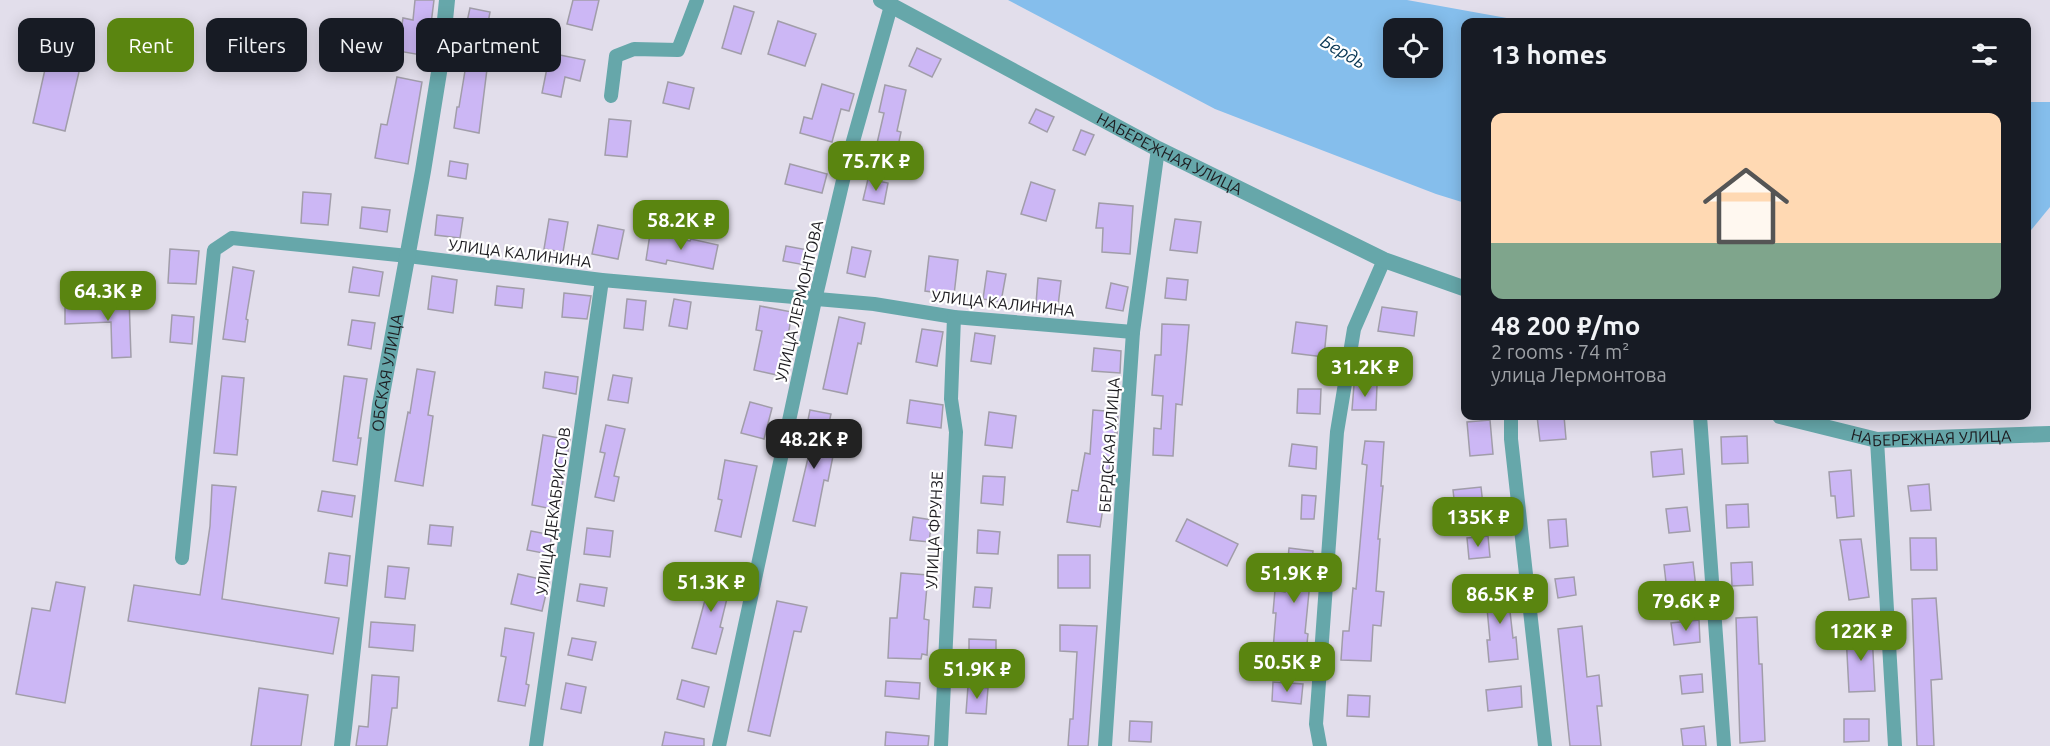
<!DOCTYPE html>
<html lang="en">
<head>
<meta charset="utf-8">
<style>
	body { margin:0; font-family:Ubuntu,sans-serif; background:#242831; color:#f1f3f6; height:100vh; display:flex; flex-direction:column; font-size:22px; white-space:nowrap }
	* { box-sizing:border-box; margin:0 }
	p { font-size:20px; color:#9ea1a6 }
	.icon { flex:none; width:33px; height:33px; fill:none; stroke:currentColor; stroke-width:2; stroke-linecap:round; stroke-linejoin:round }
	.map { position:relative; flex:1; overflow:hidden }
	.details { position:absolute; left:1461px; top:18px; width:570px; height:402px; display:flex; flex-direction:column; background:#171b24; border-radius:12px; box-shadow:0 3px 15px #0003 }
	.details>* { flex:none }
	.banner { position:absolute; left:18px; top:18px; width:570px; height:54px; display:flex; gap:12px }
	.controls { position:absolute; left:1383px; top:18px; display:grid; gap:12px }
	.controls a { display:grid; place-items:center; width:60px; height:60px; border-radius:12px; background:#171b24; box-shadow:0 3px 15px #0003; font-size:30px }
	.price { position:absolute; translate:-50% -51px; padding:0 14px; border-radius:12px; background:#5a8510; color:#fff; font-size:20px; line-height:39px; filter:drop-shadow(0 2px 3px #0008) }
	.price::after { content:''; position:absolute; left:50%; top:36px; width:18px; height:14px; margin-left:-9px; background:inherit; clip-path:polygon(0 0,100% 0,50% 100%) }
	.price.on { background:#222; color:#fff }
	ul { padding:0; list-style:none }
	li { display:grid; align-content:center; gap:12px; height:318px; padding:0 30px }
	li span { display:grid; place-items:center; height:186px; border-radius:12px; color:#555 }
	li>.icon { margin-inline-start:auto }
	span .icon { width:108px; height:108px; fill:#fffc; stroke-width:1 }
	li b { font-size:26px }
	h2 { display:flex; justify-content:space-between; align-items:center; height:72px; padding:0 30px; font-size:26px }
	.tag { padding:0 21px; border-radius:12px; background:#171b24; box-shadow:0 3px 15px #0003; font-size:21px; line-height:54px }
	.tag.on { background:#5a8510; color:#fff }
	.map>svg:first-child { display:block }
</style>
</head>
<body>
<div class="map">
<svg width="2050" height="746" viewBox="0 0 2050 746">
	<rect width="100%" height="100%" fill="#e2deeb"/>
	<g fill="#85beec" fill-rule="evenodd">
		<path d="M1008,0H1407L1529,22H1466L1465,203L1436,194L1215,109ZM1394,28H1432V68H1394Z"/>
		<path d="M2026,102H2050V207L2027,235Z"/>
	</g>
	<g fill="#ccb7f5" stroke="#a19da9" stroke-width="1.5">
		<path d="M415,0H434L427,56L398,51L403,18L413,20Z"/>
		<path d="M573,0H599L592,30L567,24Z"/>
		<path d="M734,6L754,12L741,54L722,48Z"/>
		<path d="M470,8L490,12L486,34L465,31Z"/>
		<path d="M778,21L816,34L805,66L768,54Z"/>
		<path d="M50,47L83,55L65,131L33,123Z"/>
		<path d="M917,48L941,59L932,77L909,66Z"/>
		<path d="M550,53L585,60L580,81L565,77L561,97L542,93Z"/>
		<path d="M466,65L487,69L479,133L454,128L457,107H459Z"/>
		<path d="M397,77L422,82L408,164L375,158L381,124L387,125Z"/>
		<path d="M668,82L694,88L689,109L663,103Z"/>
		<path d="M822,84L854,94L849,111L841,109L832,142L800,133L804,117L812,119Z"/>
		<path d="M885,85L906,90L897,131L901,132L896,156L875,152L884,113L879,112Z"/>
		<path d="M1036,109L1054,117L1047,132L1029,123Z"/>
		<path d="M609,119L631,121L627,157L605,155Z"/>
		<path d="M1081,130L1094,135L1085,155L1073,150Z"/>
		<path d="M450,161L468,164L466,179L448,176Z"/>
		<path d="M790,164L827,174L822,193L785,184Z"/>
		<path d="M868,179L888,183L884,204L863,200Z"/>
		<path d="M1031,182L1055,190L1046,221L1021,214Z"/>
		<path d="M303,192L331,194L328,225L301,223Z"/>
		<path d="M1099,203L1133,206L1130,254L1102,252L1103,228H1096Z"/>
		<path d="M362,207L390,210L387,232L360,228Z"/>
		<path d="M437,215L463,218L460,238L435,235Z"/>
		<path d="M549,219L568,222L563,252L544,249Z"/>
		<path d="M1175,219L1201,222L1197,253L1170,250Z"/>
		<path d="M598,225L624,230L618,259L592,254Z"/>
		<path d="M650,234L690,241L691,239L718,245L713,269L667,260L666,264L646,260Z"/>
		<path d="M786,246L808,250L805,265L783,261Z"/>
		<path d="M852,247L871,251L865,277L847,273Z"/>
		<path d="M170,249L199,251L196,284L168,283Z"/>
		<path d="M929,256L958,260L954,295L925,291Z"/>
		<path d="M233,267L254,271L246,319L248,320L245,342L223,339Z"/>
		<path d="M353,267L383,272L379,296L349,292Z"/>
		<path d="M987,271L1006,274L1001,302L983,299Z"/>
		<path d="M432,276L457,280L453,313L428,309Z"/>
		<path d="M1038,278L1061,281L1058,306L1036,304Z"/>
		<path d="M1167,278L1188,280L1186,300L1165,298Z"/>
		<path d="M1111,283L1128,287L1123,311L1106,308Z"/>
		<path d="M497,286L524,289L522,308L495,305Z"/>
		<path d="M564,293L591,296L587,319L562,317Z"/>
		<path d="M129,297L131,357L112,358L111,322L65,324V308L110,305V298Z"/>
		<path d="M627,299L646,301L643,330L624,328Z"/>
		<path d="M674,299L691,302L687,329L669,326Z"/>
		<path d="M760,306L792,312L788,336L785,335L777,375L754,370L762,331L756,330Z"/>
		<path d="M1382,307L1417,312L1414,336L1378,331Z"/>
		<path d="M172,315L194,317L192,344L170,342Z"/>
		<path d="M839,317L865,323L861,344L858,343L847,394L823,389Z"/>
		<path d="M352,320L375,323L371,349L348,345Z"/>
		<path d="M1296,322L1327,326L1324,357L1292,353Z"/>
		<path d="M1162,324L1189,325L1182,405L1176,404L1173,456L1153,455L1154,428L1161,429L1163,396L1152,395L1155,355H1161Z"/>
		<path d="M922,329L943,332L937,366L916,362Z"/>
		<path d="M975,333L995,336L991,364L971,361Z"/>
		<path d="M1094,348L1121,351L1120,373L1092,371Z"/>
		<path d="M417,369L435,372L428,415L433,416L423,486L395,481L408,412L410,413Z"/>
		<path d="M545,372L578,377L576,394L543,388Z"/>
		<path d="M613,375L632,378L628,403L608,400Z"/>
		<path d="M222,376L244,378L237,455L214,453Z"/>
		<path d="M344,376L367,379L358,438H361L357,465L333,461Z"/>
		<path d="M1354,385H1377L1376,410H1352Z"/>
		<path d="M1298,389H1321L1320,414L1297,413Z"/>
		<path d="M910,400L943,405L941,428L907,423Z"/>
		<path d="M750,402L772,408L764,439L741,433Z"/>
		<path d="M810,410L831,414L822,453L833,456L828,481L824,480L815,526L793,521L813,437L805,435Z"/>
		<path d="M1093,410L1118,412L1117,434L1115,433L1100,527L1067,522L1072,490L1078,491L1085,453L1090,454Z"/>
		<path d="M989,412L1016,416L1012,448L985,445Z"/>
		<path d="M1537,416H1564L1566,439L1540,441Z"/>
		<path d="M1490,420L1493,454L1470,456L1467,422Z"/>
		<path d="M606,425L625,429L614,476L619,477L614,501L595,497L605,453L600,452Z"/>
		<path d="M543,435L570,440L558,510L532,505Z"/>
		<path d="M1747,436L1748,463L1722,464L1721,437Z"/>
		<path d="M1365,441L1384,442L1381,486H1383L1378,539H1380L1376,591L1384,592L1381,626L1373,625L1371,661L1341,660L1343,631H1349L1353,588L1356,589L1367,465L1362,464Z"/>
		<path d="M1292,444L1317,447L1316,469L1289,466Z"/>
		<path d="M1682,449L1684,474L1653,477L1651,452Z"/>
		<path d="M725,460L757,466L741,537L715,531L722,500L718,499Z"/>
		<path d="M1851,470L1854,516L1837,518L1835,496H1831L1829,472Z"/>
		<path d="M983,476L1005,477L1003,505L981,503Z"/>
		<path d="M1929,484L1931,510L1911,511L1908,486Z"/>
		<path d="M212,485L236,487L222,599L339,618L333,654L128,621L134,585L200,595L210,526Z"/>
		<path d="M1481,487L1483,505L1455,508L1453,490Z"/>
		<path d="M322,491L355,496L352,517L318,511Z"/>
		<path d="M1302,495L1316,496L1314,519H1301Z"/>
		<path d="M1748,504L1749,527L1727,528L1726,505Z"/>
		<path d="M1687,507L1690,531L1669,533L1666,509Z"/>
		<path d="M913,517L932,520L929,542L910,540Z"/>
		<path d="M1187,519L1238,544L1227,566L1176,541Z"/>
		<path d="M1566,519L1568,546L1550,548L1548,520Z"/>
		<path d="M430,525L453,527L451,546L428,544Z"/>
		<path d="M587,528L613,531L610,557L584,554Z"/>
		<path d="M978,530L1000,532L998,554L977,553Z"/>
		<path d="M531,531L552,535L548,554L527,550Z"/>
		<path d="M1488,536L1490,557L1469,559L1467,538Z"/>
		<path d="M1910,538H1936L1937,570H1911Z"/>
		<path d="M1861,539L1869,597L1849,600L1840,540Z"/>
		<path d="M1289,548L1313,551L1305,633L1308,634L1306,653L1273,650L1276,613H1273L1275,590L1285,592Z"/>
		<path d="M329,553L350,556L347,586L325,583Z"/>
		<rect x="1058" y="555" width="32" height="33"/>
		<path d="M1693,562L1696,588L1667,591L1664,565Z"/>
		<path d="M1752,562L1753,585L1732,586L1731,563Z"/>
		<path d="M388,566L409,568L405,599L385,597Z"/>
		<path d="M901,573L928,575L924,619L929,620L927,655L922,654L921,659L888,658L890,618H897Z"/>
		<path d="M518,574L549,581L542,611L511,604Z"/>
		<path d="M702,575L731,582L720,627L723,628L716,654L692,648L705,600L697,598Z"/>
		<path d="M1574,577L1576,595L1558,598L1555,579Z"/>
		<path d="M56,582L85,587L65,703L16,694L32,608L50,611Z"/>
		<path d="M580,584L607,588L604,606L577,601Z"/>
		<path d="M1507,585L1513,638L1516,637L1518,659L1489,662L1487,640H1490L1485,587Z"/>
		<path d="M975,587L992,588L990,608L973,607Z"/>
		<path d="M1936,598L1942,679L1931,680L1934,746H1917L1912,599Z"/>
		<path d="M777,601L807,607L801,632L794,631L770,736L748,731Z"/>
		<path d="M1757,617L1759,664H1762L1765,741L1740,743L1736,618Z"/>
		<path d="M1699,620L1700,642L1674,645L1671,623Z"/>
		<path d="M371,622L415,625L413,651L369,647Z"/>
		<path d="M1060,625L1097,626L1088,746H1068L1070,719H1073L1077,652L1060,651Z"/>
		<path d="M1582,626L1587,677L1599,675L1602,706H1597L1601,746H1570L1558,629Z"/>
		<path d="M505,628L534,633L526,684L529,685L525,706L498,701L506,657L501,656Z"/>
		<path d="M1872,633L1875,691L1849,692L1846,634Z"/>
		<path d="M572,638L596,642L592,660L568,655Z"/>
		<path d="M969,639L996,640V661L969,660Z"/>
		<path d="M1702,674L1703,692L1682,694L1680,676Z"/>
		<path d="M372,675L399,677L397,708H392L387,746H356L359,726L368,727Z"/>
		<path d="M682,680L709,687L704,707L677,699Z"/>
		<path d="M886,681L920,683L919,699L885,696Z"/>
		<path d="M1273,682L1303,684L1301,704L1272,701Z"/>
		<path d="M566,683L586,687L581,713L561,709Z"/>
		<path d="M968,686L988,688L986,714L966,713Z"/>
		<path d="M1521,686L1522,707L1488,711L1486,690Z"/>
		<path d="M259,688L308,695L301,746H251Z"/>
		<path d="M1348,695L1370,696L1369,717L1347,716Z"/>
		<path d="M1844,719H1869V741L1844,742Z"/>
		<path d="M1130,721L1152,722L1151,742L1129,741Z"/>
		<path d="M1704,726L1706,746H1683L1681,729Z"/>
		<path d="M665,732L704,739V746H662Z"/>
		<path d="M886,732L929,736L928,746H885Z"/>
	</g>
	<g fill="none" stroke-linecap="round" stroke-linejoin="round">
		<g stroke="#66a7aa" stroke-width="14">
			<path d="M611,96L616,56L634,49L678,50L697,0"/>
			<path d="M1511,416V439L1545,746"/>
			<path d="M1700,416L1724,746"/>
			<path d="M1877,440L1895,746"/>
			<path d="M182,558L214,250L232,238L408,256L602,280L874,304L954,317L1133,332"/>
			<path d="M536,746L602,280"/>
			<path d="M719,746L815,300L848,159L891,6"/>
			<path d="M941,746L956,432L951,399L954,317"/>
			<path d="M1105,746L1133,332L1158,149"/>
			<path d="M1320,746L1316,724L1337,432L1354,329L1384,260"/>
		</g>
		<g stroke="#66a7aa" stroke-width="16">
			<path id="s1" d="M881,0L1158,149L1384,260L1466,289"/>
			<path id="s2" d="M1780,416L1877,440L2050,434"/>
			<path id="s3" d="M342,746L380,405L423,171L441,60L447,0"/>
		</g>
	</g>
	<g text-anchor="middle" stroke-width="4.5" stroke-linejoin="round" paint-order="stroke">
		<g font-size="16" fill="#1d1c20" stroke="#fff">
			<text dy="6" stroke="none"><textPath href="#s1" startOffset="327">НАБЕРЕЖНАЯ УЛИЦА</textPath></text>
			<text transform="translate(520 253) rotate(7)" y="6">УЛИЦА КАЛИНИНА</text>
			<text transform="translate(799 301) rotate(-77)" y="6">УЛИЦА ЛЕРМОНТОВА</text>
			<text transform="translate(1003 303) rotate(6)" y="6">УЛИЦА КАЛИНИНА</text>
			<text dy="6" stroke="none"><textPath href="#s3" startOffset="376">ОБСКАЯ УЛИЦА</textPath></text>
			<text dy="6" stroke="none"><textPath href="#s2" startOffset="154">НАБЕРЕЖНАЯ УЛИЦА</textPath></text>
			<text transform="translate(1109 445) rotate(-86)" y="6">БЕРДСКАЯ УЛИЦА</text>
			<text transform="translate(553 511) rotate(-82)" y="6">УЛИЦА ДЕКАБРИСТОВ</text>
			<text transform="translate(934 530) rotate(-87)" y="6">УЛИЦА ФРУНЗЕ</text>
		</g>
		<g font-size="18" font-style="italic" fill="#083654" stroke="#fff">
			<text transform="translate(1343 52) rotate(30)" y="6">Бердь</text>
		</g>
	</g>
</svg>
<div class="controls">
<a><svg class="icon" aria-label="locate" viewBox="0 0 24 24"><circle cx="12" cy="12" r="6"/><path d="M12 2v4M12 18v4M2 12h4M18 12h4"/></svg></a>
</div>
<b class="price" style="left:876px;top:192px">75.7K ₽</b>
<b class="price" style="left:681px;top:251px">58.2K ₽</b>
<b class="price" style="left:108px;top:322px">64.3K ₽</b>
<b class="price" style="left:1365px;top:398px">31.2K ₽</b>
<b class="price on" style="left:814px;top:470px">48.2K ₽</b>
<b class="price" style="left:1478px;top:548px">135K ₽</b>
<b class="price" style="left:1294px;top:604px">51.9K ₽</b>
<b class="price" style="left:711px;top:613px">51.3K ₽</b>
<b class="price" style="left:1500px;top:625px">86.5K ₽</b>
<b class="price" style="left:1686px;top:632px">79.6K ₽</b>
<b class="price" style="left:1861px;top:662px">122K ₽</b>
<b class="price" style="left:1287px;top:693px">50.5K ₽</b>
<b class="price" style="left:977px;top:700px">51.9K ₽</b>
<div class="banner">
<a class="tag">Buy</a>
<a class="tag on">Rent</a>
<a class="tag">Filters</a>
<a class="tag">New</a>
<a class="tag">Apartment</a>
</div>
<section class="details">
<h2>13 homes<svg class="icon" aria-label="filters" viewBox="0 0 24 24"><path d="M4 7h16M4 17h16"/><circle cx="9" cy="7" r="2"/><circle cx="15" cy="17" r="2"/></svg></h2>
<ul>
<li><span style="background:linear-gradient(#ffd9b3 70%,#7fa58c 0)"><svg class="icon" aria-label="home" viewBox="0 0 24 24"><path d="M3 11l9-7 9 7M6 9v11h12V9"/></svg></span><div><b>48 200 ₽/mo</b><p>2 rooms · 74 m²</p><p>улица Лермонтова</p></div></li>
</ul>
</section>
</div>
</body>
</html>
